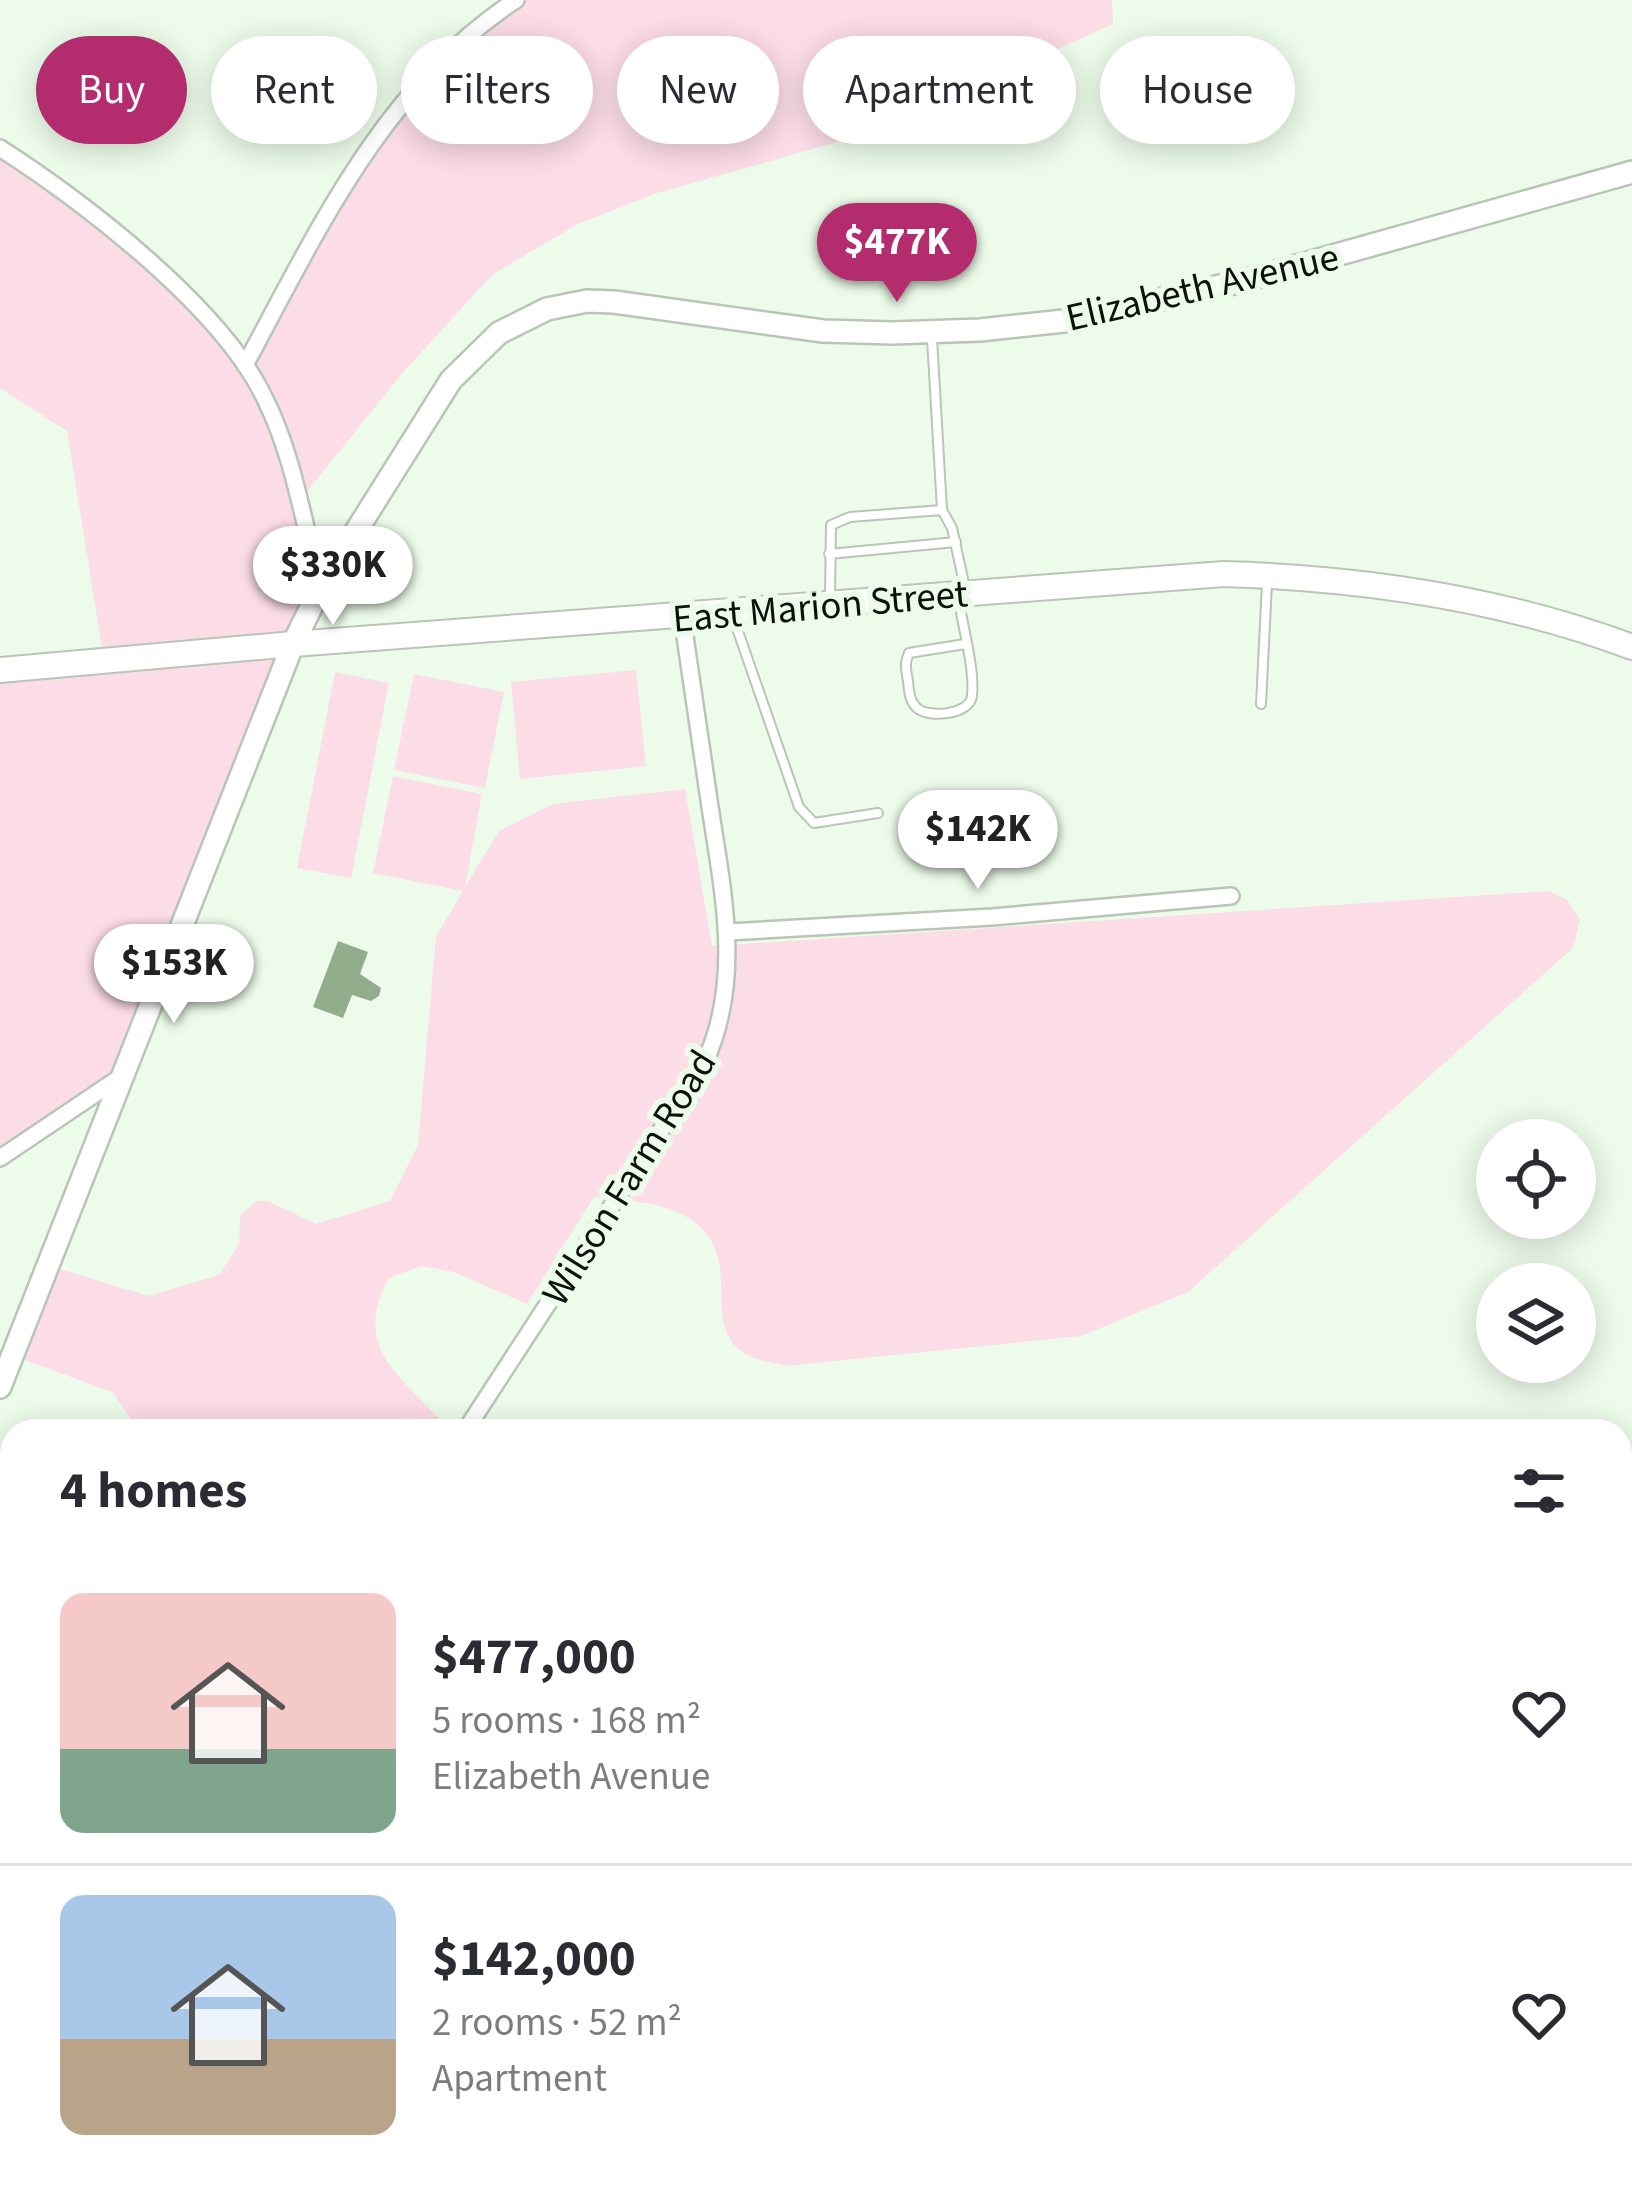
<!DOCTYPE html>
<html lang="en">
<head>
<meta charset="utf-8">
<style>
	body { margin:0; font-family:"Source Sans 3",sans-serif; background:#f7f7f7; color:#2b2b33; height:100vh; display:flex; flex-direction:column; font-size:45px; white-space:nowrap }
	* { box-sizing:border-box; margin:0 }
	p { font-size:39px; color:#7c7c81 }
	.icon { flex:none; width:66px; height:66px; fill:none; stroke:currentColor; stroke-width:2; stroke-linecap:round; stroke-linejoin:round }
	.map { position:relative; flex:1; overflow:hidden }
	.panel { position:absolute; left:0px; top:1419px; width:1632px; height:771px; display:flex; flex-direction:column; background:#fff; border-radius:36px 36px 0 0; box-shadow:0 6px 30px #0003 }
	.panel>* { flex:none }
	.hud { position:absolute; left:36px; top:36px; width:1560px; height:108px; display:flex; gap:24px }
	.controls { position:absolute; left:1476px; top:1119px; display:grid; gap:24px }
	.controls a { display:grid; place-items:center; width:120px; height:120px; border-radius:50%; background:#fff; box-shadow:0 6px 30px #0003; font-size:60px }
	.price { position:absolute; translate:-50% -102px; padding:0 27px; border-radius:42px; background:#fff; color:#222; font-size:39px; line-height:78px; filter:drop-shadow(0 3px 6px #0008) }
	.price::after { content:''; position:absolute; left:50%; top:72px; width:36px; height:27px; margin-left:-18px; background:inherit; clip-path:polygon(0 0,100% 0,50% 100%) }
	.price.selected { background:#b32c6e; color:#fff }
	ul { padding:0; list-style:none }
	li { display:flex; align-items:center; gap:36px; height:300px; padding:0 60px }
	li+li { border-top:3px solid #e1e1e2 }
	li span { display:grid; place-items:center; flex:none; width:336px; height:240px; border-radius:24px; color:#555 }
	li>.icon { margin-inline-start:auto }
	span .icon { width:144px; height:144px; fill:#fffc; stroke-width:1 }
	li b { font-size:51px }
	h2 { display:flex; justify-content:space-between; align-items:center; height:144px; padding:0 60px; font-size:51px }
	.chip { padding:0 42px; border-radius:54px; background:#fff; box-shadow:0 6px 30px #0003; font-size:42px; line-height:108px }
	.chip.selected { background:#b32c6e; color:#fff }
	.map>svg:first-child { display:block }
</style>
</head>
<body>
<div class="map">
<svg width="1632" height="2189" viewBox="0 0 1632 2189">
	<rect width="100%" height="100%" fill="#edfcea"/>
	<g fill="#fcdce7">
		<path d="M520,0H1112L1113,24L1038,58L1014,92L657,193L576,225L492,275L405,370L300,500L321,587L125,1074L0,1158V670L104,660L67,431L0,388V148L161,274L245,365L399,104Z"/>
		<path d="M636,670L646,766L520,779L511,682Z"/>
		<path d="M335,672L389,683L351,878L297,868Z"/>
		<path d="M414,674L504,692L485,788L394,770Z"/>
		<path d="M393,776L482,794L465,887L499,831L553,804L685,789L712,946L1549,891L1567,900L1580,919L1573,948L1188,1292L1081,1336L786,1366C773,1362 751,1360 741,1351C696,1317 756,1242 670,1209C648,1201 618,1201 594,1197L527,1304L454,1272L421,1266L389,1278C351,1348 399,1373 443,1423L438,1431H135L136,1425L112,1392L17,1357L53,1267L149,1296L219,1275L239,1244L240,1216L256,1201H268L316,1224L390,1201L418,1145L436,936L463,891L373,873Z"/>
		<path d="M12,1757V2178H25L19,2189H0V1808Z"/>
	</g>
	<g fill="#91ad8b">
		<path d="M338,941L368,952L360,974L381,988L379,996L371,1001L352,995L343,1018L313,1007Z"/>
		<path d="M128,2178H263L338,2189H103Z"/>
		<path d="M563,2178H752L743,2189H496Z"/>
	</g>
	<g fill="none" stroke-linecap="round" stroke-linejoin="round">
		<g stroke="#91ad8b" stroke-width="6">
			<path d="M1620,1780L1632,1779"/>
			<path d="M1620,1862L1632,1871"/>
		</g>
		<g stroke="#b8c7b5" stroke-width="12">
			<g id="lane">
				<path d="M932,338L942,510"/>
				<path d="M829,554L956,542"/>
				<path d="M830,596L831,525L850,517L942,510L952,528L965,588"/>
				<path d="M959,601C963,628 975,670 972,696C970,715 927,719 916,707C909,700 909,690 908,681C906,669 904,664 909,653L965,644"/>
				<path d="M732,614L799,807L814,823L878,813"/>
				<path d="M1261,704L1267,583"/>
			</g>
		</g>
		<g stroke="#b8c7b5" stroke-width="20">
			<g id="street">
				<path d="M0,148C84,202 224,309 266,401C295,460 303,524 321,587"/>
				<path d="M245,365C318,230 383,87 516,0"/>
				<path d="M728,932L992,917L1231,896"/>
				<path d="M0,1158L122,1076"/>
				<path d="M465,1431L704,1064C744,979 722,889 709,800C700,739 691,677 682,616"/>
				<path d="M46,2187L49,2178"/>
			</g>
		</g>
		<g stroke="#b8c7b5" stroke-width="26">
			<path id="secondary" d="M0,1387L293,644L321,587L451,380L499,333L547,309L587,301L614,302L823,331L892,333L980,330L1064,321L1247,280L1632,172"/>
		</g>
		<g stroke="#b8c7b5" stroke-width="28">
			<path id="primary" d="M0,670L293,644L1224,574C1363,578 1501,598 1632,647"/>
		</g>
		<use href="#lane" stroke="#fff" stroke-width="8"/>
		<use href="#street" stroke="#fff" stroke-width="15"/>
		<use href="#secondary" stroke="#fff" stroke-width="21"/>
		<use href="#primary" stroke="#fff" stroke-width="24"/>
	</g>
	<g text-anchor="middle" stroke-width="12" stroke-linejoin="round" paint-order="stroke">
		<g font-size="39" fill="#0c110b" stroke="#edfcea">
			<text transform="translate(1202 286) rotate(-13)" y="14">Elizabeth Avenue</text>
			<text transform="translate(820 605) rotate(-5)" y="14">East Marion Street</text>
			<text transform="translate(628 1177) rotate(-58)" y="14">Wilson Farm Road</text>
		</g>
	</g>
</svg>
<div class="controls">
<a><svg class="icon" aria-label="locate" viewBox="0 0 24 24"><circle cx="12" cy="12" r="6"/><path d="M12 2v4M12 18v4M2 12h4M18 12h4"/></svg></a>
<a><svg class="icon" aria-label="layers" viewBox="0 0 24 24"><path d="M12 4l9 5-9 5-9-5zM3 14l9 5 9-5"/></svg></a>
</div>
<b class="price selected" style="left:897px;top:305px">$477K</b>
<b class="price" style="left:333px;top:628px">$330K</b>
<b class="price" style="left:978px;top:892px">$142K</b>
<b class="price" style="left:174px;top:1026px">$153K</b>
<div class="hud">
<a class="chip selected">Buy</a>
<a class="chip">Rent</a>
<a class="chip">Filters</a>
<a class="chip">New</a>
<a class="chip">Apartment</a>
<a class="chip">House</a>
</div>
<section class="panel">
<h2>4 homes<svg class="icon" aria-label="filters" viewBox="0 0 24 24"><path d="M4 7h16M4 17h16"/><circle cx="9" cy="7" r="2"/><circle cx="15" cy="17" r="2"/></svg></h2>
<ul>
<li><span style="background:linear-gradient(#f6c9c9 65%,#7fa58c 0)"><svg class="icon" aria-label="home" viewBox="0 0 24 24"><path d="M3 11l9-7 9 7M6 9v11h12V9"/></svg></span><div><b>$477,000</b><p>5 rooms · 168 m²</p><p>Elizabeth Avenue</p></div><svg class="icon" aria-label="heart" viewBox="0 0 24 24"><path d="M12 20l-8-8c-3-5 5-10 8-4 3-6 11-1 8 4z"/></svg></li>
<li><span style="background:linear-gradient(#a9c7e8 60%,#b9a48a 0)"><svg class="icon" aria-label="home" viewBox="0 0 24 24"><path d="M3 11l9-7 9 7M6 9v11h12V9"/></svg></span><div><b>$142,000</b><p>2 rooms · 52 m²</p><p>Apartment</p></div><svg class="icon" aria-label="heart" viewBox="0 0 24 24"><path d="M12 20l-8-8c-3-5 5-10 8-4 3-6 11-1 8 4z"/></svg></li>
</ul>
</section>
</div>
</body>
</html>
